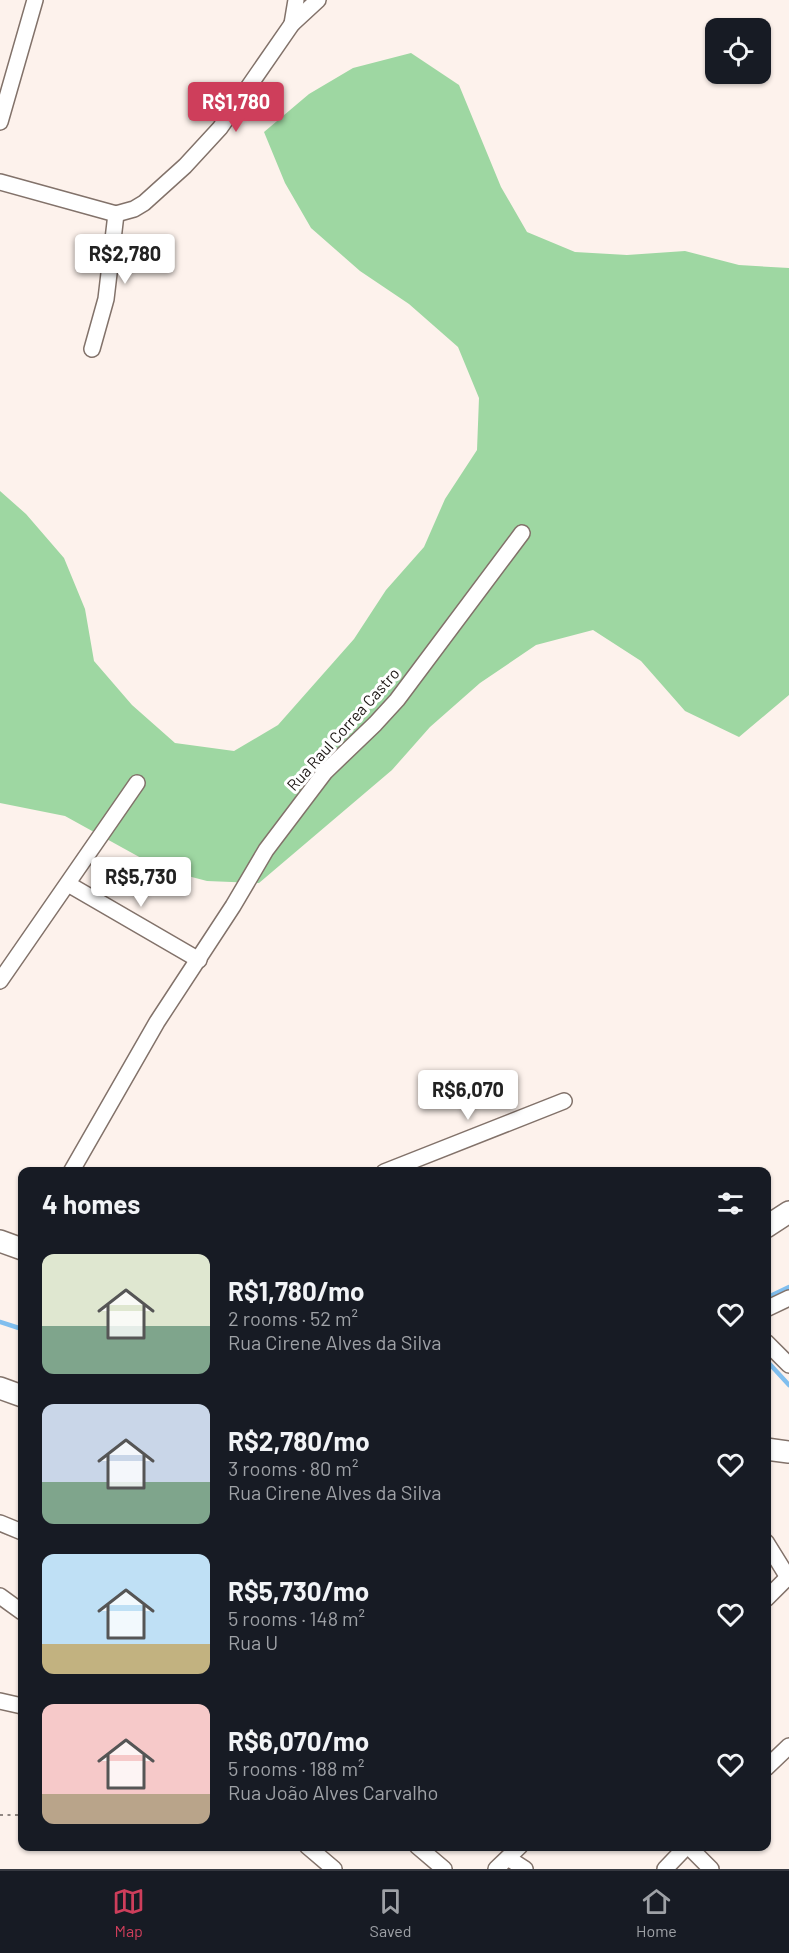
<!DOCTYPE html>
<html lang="en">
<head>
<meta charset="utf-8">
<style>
	body { margin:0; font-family:Barlow,sans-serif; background:#242831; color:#f1f3f6; height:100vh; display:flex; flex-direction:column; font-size:22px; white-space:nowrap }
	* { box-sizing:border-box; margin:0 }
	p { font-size:20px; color:#9ea1a6 }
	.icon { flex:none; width:33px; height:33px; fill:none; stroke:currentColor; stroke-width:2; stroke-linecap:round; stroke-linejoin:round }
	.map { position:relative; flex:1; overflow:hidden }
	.drawer { position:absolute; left:18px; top:1167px; width:753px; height:684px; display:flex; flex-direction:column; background:#171b24; border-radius:12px; box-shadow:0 2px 4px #0004 }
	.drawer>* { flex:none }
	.controls { position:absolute; left:705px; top:18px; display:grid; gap:12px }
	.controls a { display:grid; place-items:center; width:66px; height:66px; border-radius:12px; background:#171b24; box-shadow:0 2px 4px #0004; font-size:30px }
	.price { position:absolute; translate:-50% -51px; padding:0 14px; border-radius:6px; background:#fff; color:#222; font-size:20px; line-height:39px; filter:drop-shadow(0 2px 3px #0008) }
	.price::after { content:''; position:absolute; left:50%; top:36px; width:18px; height:14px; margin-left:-9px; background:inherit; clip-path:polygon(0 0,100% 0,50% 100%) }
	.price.selected { background:#ce3e5b; color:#fff }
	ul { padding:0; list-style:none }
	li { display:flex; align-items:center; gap:18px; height:150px; padding:0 24px }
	li span { display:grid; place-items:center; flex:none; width:168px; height:120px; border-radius:12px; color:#555 }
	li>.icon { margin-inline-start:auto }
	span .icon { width:72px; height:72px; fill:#fffc; stroke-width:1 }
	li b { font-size:26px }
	h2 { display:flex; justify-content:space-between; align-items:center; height:72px; padding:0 24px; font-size:26px }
	.menu { display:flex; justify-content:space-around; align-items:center; height:84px; border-top:2px solid #363941; background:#171b24; font-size:16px; color:#9ea1a6 }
	.menu a { display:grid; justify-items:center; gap:3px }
	.menu .selected { color:#ce3e5b }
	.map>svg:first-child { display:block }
</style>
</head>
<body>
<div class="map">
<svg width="789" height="1869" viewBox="0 0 789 1869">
	<rect width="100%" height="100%" fill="#fdf2ec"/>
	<path fill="#9ed7a2" d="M411,53L459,85L501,187L527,232L575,252L627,255L685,251L739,265L789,268V695L739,737L685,711L641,661L593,630L536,645L480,683L430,727L392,770L259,883L207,881L161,869L65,816L0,803V491L26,514L64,558L85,609L94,661L132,705L175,743L234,751L278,725L354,639L386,590L424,547L445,499L477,450L479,398L458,347L409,304L360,271L311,228L285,183L264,132L309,94L353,68Z"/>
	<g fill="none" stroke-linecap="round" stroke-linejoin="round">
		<g stroke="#80beee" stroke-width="4.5">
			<path d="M766,1298L789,1287"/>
			<path d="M0,1322L22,1329"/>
			<path d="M766,1360L789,1385"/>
		</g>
		<g stroke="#82726a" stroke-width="18">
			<g id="street">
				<path d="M292,24L296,0"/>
				<path d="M0,122L35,0"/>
				<path d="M0,182L116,214"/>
				<path d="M116,214L134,209L144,203L185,166L220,128L292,24L318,0"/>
				<path d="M92,349L106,299L116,214"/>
				<path d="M68,884L199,960"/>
				<path d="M0,981L137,783"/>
				<path d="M71,1172L157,1022L233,906L266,850L325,772L375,724L397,700L522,533"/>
				<path d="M384,1172L564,1101"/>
				<path d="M766,1309L789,1298"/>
				<path d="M766,1342L789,1365"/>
				<path d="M0,1523L22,1532"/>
				<path d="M766,1542L789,1579"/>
				<path d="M0,1596L22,1612"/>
				<path d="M766,1599L788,1577"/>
				<path d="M0,1701L22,1706"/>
				<path d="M766,1768L789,1746"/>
				<path d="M307,1846L334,1869"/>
				<path d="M417,1846L444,1869"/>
				<path d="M688,1846L711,1869"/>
				<path d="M508,1858L525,1869"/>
				<path d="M496,1869L520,1846"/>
				<path d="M665,1869L687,1846"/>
			</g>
		</g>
		<g stroke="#82726a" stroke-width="24">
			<g id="secondary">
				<path d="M766,1227L789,1212"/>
				<path d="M0,1241L22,1249"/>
				<path d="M0,1388L22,1396"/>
				<path d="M766,1449L789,1452"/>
			</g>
		</g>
		<path stroke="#908783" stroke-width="2" stroke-dasharray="3 4.5" stroke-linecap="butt" d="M0,1815H22"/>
		<use href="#street" stroke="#fff" stroke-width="15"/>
		<use href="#secondary" stroke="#fff" stroke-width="21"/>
	</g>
	<g text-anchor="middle" stroke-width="6" stroke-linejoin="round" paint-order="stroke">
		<g font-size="16" fill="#1b1512" stroke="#fff">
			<text transform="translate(343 729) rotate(-48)" y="6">Rua Raul Correa Castro</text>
		</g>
	</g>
</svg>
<div class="controls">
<a><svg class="icon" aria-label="locate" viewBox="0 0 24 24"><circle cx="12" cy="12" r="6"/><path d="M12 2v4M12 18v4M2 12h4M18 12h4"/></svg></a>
</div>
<b class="price selected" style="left:236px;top:133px">R$1,780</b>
<b class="price" style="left:125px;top:285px">R$2,780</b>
<b class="price" style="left:141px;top:908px">R$5,730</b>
<b class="price" style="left:468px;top:1121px">R$6,070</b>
<section class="drawer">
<h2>4 homes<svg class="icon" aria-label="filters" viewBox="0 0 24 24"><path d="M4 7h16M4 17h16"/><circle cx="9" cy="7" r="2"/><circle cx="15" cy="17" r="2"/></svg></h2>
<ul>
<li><span style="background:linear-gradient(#dfe7d0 60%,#7fa58c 0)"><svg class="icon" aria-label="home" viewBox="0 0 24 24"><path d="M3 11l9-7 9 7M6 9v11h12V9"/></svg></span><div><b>R$1,780/mo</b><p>2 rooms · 52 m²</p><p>Rua Cirene Alves da Silva</p></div><svg class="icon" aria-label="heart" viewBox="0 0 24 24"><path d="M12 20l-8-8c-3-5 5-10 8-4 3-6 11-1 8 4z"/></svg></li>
<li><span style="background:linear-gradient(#c9d6e8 65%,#7fa58c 0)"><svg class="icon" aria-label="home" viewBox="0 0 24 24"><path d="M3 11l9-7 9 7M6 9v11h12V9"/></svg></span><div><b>R$2,780/mo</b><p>3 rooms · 80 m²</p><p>Rua Cirene Alves da Silva</p></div><svg class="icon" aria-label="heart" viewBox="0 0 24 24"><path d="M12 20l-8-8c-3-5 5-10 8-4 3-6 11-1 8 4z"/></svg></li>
<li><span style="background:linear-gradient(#bfe0f5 75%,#c2b280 0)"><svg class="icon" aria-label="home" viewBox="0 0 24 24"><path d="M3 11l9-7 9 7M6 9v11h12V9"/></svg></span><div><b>R$5,730/mo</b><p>5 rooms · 148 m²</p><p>Rua U</p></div><svg class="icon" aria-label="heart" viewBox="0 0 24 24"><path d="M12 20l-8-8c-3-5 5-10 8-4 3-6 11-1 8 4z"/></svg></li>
<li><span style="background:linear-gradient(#f6c9c9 75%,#b9a48a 0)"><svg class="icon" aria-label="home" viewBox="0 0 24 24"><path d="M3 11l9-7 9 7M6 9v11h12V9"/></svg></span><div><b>R$6,070/mo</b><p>5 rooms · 188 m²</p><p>Rua João Alves Carvalho</p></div><svg class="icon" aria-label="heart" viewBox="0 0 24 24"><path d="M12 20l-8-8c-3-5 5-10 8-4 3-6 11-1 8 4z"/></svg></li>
</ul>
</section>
</div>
<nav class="menu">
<a class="selected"><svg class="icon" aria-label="map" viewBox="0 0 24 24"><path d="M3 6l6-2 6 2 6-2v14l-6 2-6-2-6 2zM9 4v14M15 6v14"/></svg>Map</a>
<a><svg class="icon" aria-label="saved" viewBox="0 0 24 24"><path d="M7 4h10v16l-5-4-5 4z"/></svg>Saved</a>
<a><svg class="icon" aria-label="home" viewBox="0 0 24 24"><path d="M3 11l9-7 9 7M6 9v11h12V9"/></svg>Home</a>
</nav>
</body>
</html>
